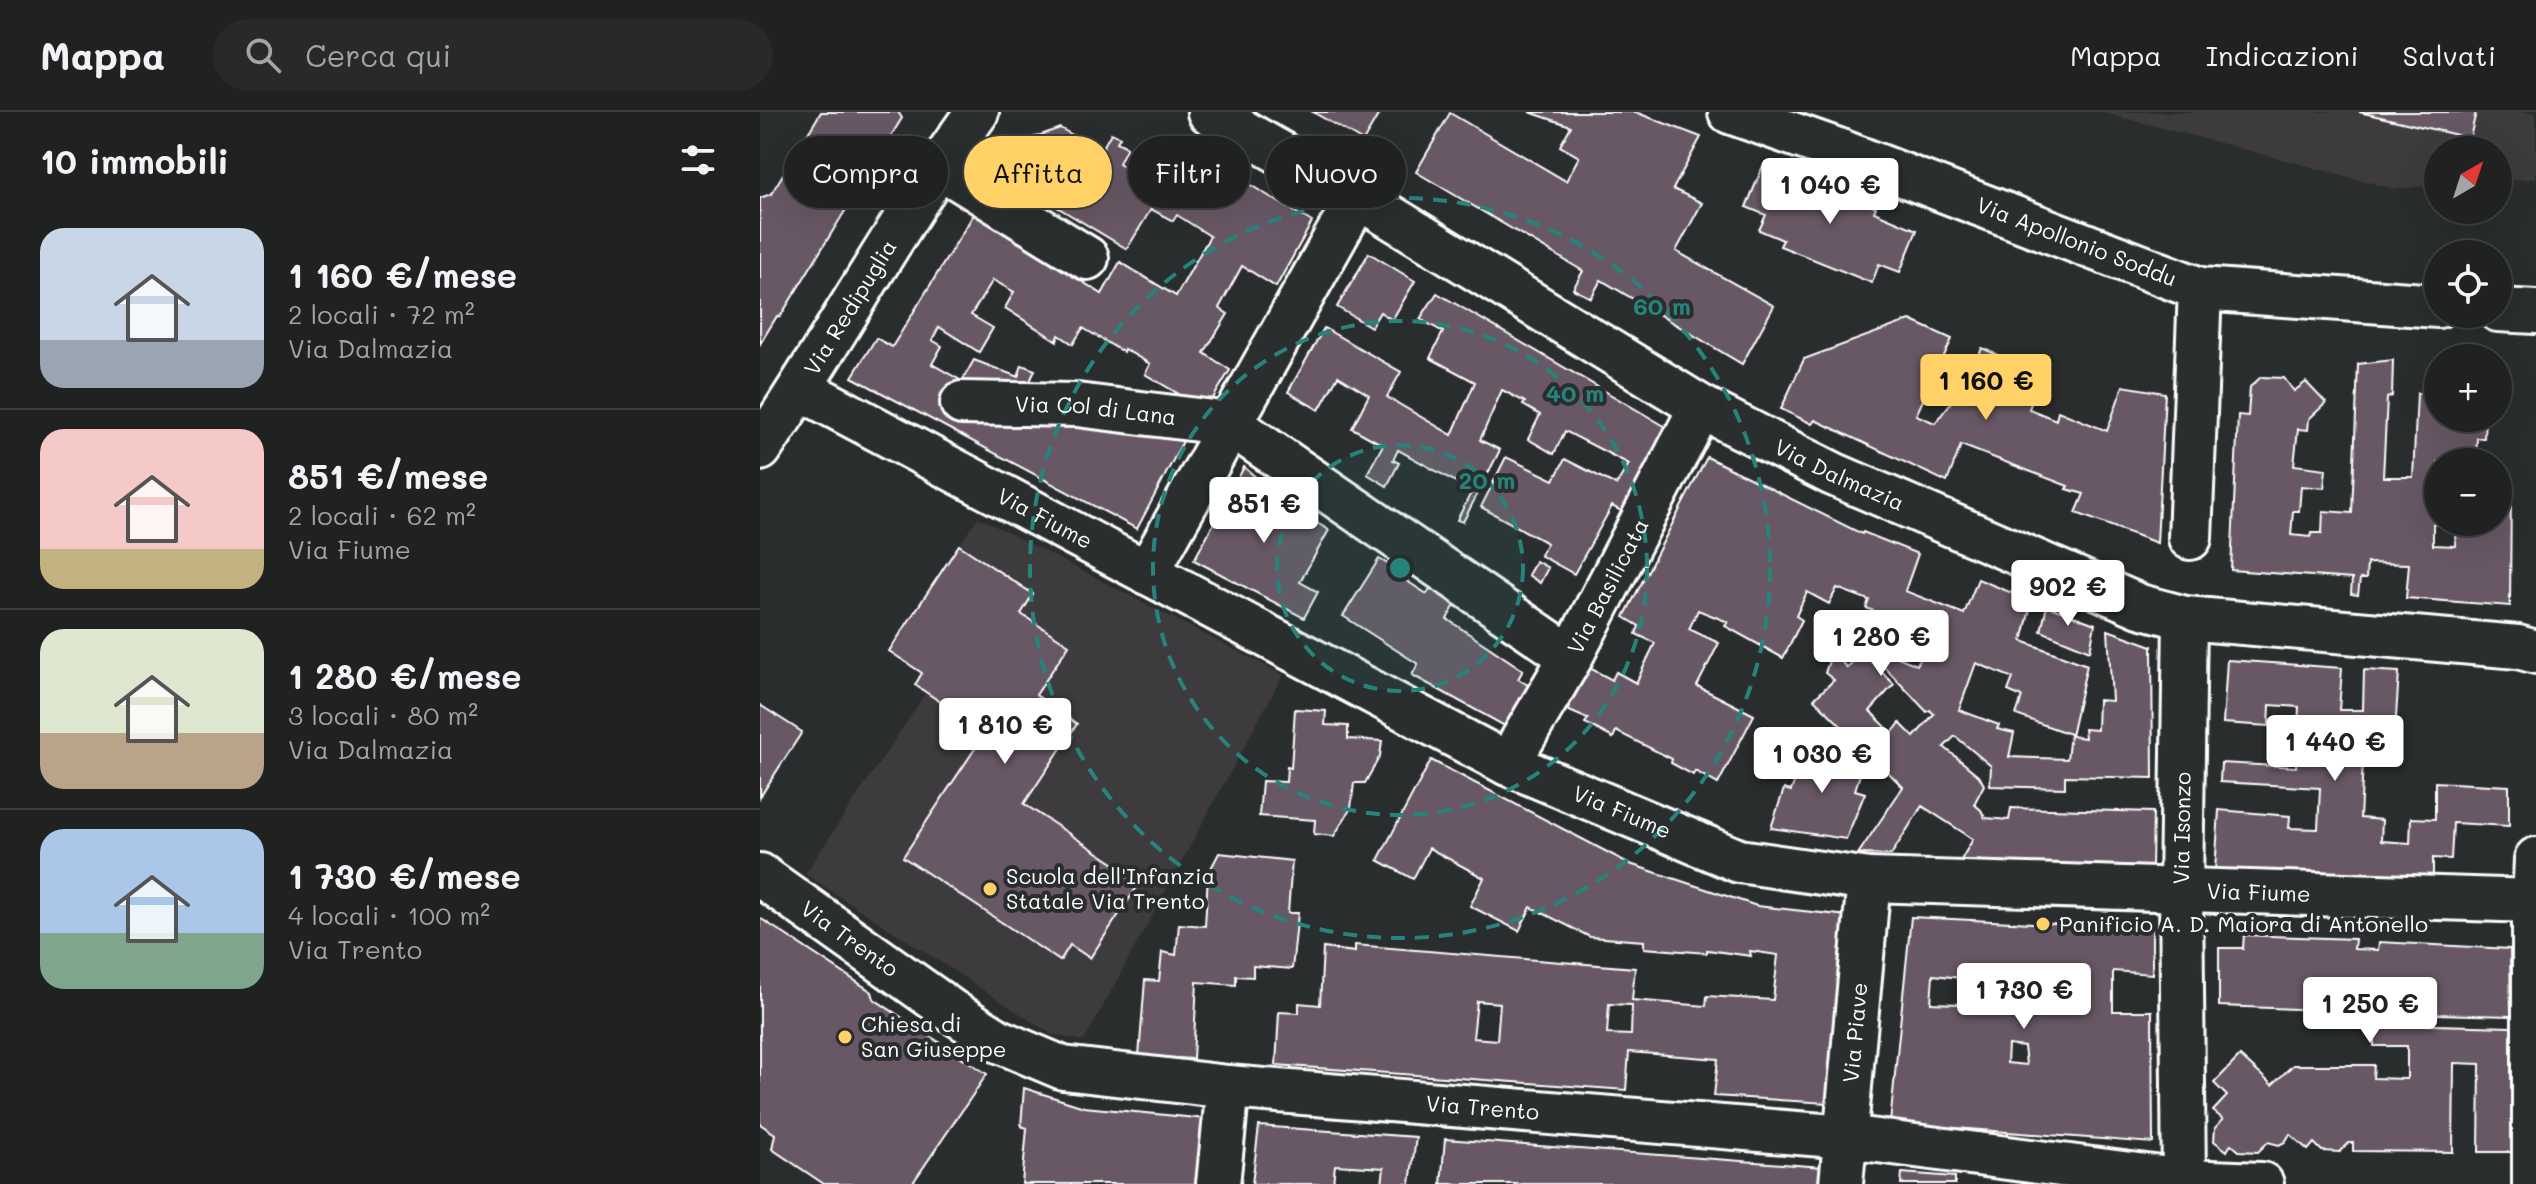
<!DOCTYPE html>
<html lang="it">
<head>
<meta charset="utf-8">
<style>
	body { margin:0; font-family:Mali,sans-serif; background:#282a2a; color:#f1f3f6; height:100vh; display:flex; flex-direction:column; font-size:30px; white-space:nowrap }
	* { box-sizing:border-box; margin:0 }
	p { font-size:26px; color:#a2a4a5 }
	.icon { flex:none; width:44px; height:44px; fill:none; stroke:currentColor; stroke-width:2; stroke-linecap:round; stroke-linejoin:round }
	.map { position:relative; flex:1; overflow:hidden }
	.panel { display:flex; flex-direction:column; background:#202222; width:760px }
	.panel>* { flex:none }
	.top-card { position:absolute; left:24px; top:24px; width:760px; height:72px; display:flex; gap:16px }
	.needle { width:52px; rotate:39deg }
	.tools { position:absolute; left:1664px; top:24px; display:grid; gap:16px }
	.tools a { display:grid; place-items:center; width:88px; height:88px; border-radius:50%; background:#202222; box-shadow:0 8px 32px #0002,0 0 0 2px #3d3f40; font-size:40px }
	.price { position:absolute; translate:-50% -68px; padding:0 18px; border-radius:8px; background:#fff; color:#222; font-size:26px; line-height:52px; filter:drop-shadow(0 2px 4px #0008) }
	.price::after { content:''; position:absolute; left:50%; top:48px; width:24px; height:18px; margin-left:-12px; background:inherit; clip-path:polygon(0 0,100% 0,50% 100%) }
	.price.on { background:#ffd166; color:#111 }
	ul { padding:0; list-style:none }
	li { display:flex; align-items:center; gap:24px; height:200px; padding:0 40px }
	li+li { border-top:2px solid #3d3f40 }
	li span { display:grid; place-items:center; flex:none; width:224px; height:160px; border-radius:24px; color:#555 }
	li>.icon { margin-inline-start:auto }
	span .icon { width:96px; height:96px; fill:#fffc; stroke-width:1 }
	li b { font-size:34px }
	h2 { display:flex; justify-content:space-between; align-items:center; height:96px; padding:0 40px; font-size:34px }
	.pill { padding:0 28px; border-radius:36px; background:#202222; box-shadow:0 8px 32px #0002,0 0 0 2px #3d3f40; font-size:28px; line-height:72px }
	.pill.on { background:#ffd166; color:#111 }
	header { display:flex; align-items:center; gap:48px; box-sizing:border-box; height:112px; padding:0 40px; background:#202222; border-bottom:2px solid #3d3f40 }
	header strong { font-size:38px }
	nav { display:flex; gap:44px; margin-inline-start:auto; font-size:28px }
	.search { width:560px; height:72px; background:#282a2a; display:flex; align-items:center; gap:20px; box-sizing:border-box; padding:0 28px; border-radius:44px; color:#a2a4a5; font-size:30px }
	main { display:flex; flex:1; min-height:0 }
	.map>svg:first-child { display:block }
</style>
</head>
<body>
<header>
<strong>Mappa</strong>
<div class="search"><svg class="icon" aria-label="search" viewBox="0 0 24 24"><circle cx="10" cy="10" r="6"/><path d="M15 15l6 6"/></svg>Cerca qui</div>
<nav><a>Mappa</a><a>Indicazioni</a><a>Salvati</a></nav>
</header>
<main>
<section class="panel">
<h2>10 immobili<svg class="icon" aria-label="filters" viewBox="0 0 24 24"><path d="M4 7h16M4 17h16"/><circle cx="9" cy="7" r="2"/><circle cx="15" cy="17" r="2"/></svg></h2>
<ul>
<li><span style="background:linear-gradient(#c9d6e8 70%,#9aa5b1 0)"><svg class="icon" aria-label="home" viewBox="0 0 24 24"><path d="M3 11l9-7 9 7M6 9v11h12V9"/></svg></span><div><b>1 160 €/mese</b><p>2 locali · 72 m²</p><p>Via Dalmazia</p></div></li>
<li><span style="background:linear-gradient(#f6c9c9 75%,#c2b280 0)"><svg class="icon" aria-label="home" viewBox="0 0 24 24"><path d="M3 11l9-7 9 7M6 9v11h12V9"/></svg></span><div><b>851 €/mese</b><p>2 locali · 62 m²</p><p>Via Fiume</p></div></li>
<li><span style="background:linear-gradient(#dfe7d0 65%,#b9a48a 0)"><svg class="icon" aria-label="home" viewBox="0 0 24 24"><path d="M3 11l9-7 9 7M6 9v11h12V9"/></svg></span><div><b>1 280 €/mese</b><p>3 locali · 80 m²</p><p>Via Dalmazia</p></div></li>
<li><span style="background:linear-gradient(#a9c7e8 65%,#7fa58c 0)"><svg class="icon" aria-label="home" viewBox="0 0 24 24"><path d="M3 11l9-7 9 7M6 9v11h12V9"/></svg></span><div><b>1 730 €/mese</b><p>4 locali · 100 m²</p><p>Via Trento</p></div></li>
</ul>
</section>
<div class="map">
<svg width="1776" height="1072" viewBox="0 0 1776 1072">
	<rect width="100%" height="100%" fill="#2a2d2e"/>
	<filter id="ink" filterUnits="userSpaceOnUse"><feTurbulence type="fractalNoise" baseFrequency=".0125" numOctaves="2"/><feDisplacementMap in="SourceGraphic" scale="16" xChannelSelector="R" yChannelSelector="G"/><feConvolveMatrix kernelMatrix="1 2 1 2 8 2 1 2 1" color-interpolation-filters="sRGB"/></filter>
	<g filter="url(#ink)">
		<g fill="#3d3a3e">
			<path d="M1341,0H1776V66L1738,69V38H1678V73L1635,77Z"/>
			<path d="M218,405L523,563L324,929L291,922L45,762L166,581L155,573L162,561L129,539Z"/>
		</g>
		<g fill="#685965" stroke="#fff" stroke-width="2" fill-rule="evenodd">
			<path d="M61,0H138L142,6L20,205L17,204L0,232V86L11,82Z"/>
			<path d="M553,0H620L603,29Z"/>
			<path d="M769,0H875L941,25L913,77L942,91L916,139L1014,194L982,252L841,168L831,186L813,177L823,159L656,60L690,1L806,69L819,45L800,34L811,14Z"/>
			<path d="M1599,0H1716L1710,26Z"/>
			<path d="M300,16L341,39L351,21L360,25L357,30L367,35L359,51L402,77L427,35L552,110L516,175L482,154L459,196L468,202L444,241L470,258L446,298L385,262L390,252L364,237L363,240L323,216L313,232L299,223L297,229L245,196L254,180L233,168L211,203L233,216L219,240L179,215L172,228L182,234L172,252L202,269L214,248L258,265L262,253L275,258L264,283L431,314L377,417L92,265L116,226L132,235L214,102L342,182L360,150L416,184L450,124L417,103L413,109L391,97L367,137L242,62L258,31Z"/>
			<path d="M1003,54L1046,72L1048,67L1116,95L1114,100L1157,118L1140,160L1119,152L1112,171L1020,134L1023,128L999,118L1006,103L986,95Z"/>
			<path d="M609,141L655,169L632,208L620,200L611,215L577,195Z"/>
			<path d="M677,181L913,319L867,402L852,394L814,462L780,443L787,431L721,395L746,345L794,368L805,347L856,373L869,352L805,319L794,342L768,327L780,303L763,293L765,290L742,278L720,328L740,338L703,410L697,408L712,379L638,338L633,348L639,351L627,374L607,362L623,333L592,316L609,283L578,264L559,298L528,280L564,216L641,260L627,285L692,323L715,270L670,246L683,220L660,207Z"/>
			<path d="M1150,208L1192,227L1156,303L1175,311L1210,266L1222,236L1240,244L1238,248L1281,263L1269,297L1296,308L1298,299L1347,319L1363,274L1405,281L1397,431L1316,401L1324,382L1306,377L1308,374L1201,333L1187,370L1055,308L1052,312L1021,297L1044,247Z"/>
			<path d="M1633,248L1632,284L1627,286L1623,365H1653L1657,281L1678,282V306H1725L1724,326H1717L1716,350H1678V410H1738V368L1751,369L1750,494L1646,486L1649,452L1607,451L1606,467H1600L1598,483L1591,482L1592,467L1471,458L1478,303L1488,304L1490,275L1501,265L1524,266L1534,279L1546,270L1566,291L1549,307L1548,318L1538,317L1534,353L1566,357L1564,376L1541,374L1539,399H1533L1531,423L1551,425L1552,421H1562L1563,399L1592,401L1598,252ZM1673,412L1696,414L1695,434L1673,433Z"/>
			<path d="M947,345L1102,422L1103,420L1158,442L1145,479L1204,502L1218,467L1272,489L1262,529L1327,553L1311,624L1325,626L1324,617L1337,618L1338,588L1352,589L1348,518L1392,534L1393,666L1305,664V676L1230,674L1231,654L1195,624L1184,635L1219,664L1224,673L1214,692L1221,698L1225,706L1249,708L1251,696L1393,700L1392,756L1201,748L1213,727L1162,694L1131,743L1098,742L1143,675L1054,587L1074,568L1065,561L1072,540L1087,556L1101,540L1134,572L1110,599L1132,621L1140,611L1154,625L1174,602L1170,598L1167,600L1114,544L1116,536L1157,553L1170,520L1106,496L1109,488L1077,476L1069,492L1047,480L1036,504L1042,508L1023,546L965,514L968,510L938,498L929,517L959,531L937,574L994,603L958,672L935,659L933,663L911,651L912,647L856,619L853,626L825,611L828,607L807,598L830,556L852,568L856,560L876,571L895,531L876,522L879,514L864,505ZM1216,551L1253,566L1248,579L1262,585L1256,603L1310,622L1307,647L1249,645L1254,621L1237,617L1239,613L1199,598Z"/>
			<path d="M484,355L530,395L569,418L540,470L558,480L544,506L434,448Z"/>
			<path d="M199,433L273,482L261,502L309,533L276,583L317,612L264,692L381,769L330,846L310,833L300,849L143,745L226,620L155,573L162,561L129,539Z"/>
			<path d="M619,447L642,460L639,464L667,482L673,471L698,488L687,507L763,558L758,567L776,578L752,618L652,563L658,552L583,504Z"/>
			<path d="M776,449L788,456L780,471L768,463Z"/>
			<path d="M1287,494L1335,512L1330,539L1281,519Z"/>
			<path d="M1467,548L1582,556L1579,598H1603L1604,558L1639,560L1633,650L1603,649L1600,706L1622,708L1621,729L1650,731L1651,706L1675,707V670L1749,674V714L1693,711L1691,747L1673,746V771L1455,759L1459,698L1530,704L1529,716L1558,717L1560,676L1460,670L1461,651L1536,655L1539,595L1510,593L1509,614L1463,611Z"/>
			<path d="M0,593L42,620L0,685Z"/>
			<path d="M535,597L566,599L565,613L588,614V627L622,629L620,644L605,671H594L591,696L574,724L554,722L555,708L499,704L502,669L526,670L527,655L531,656Z"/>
			<path d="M1048,631L1104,650L1095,678L1105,681L1086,727L1011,716L1024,677L1031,679Z"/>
			<path d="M671,648L870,752L997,794L1088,804L1068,991L954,984L958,947L869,940L866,978L516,953L519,900L539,901V891L560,893L563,836L595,840V833L875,856L872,888L946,894L947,884L1013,888L1018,843L990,839L991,844L947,838V841L884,836V829L830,825L771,795L759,819L710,794L724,766L669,736L653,767L618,748ZM717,889L740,891L737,928L713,926ZM849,892L872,893L871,923L847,922Z"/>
			<path d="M459,741L532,749L528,801H538L532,857L493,854V865L476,864V873L437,870L433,947L379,944L385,868L399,869L402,840L416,843L419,812L445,814L448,762Z"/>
			<path d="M1151,805L1392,817V862L1353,859V899H1392L1393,1031L1130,1011ZM1173,863L1201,866L1199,892L1171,891ZM1248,933L1264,935L1266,953L1247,951Z"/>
			<path d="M0,806L112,880L114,887L227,962L152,1072H64L12,1037L15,1022L0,1012Z"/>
			<path d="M1484,823L1595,827L1594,837L1618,838L1619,830L1750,837L1751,904L1635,901V912L1751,915L1752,1040H1719L1720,952L1694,951L1693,1040L1593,1039V1031H1589L1580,1040L1562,1039L1554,1031L1548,1038L1530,1022L1525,1030L1519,1033L1508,1030L1498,1040L1479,1039L1471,1032L1467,1039L1454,1029L1455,1016L1463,1007L1453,999L1467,984L1454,971L1480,944L1512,973L1533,953H1614L1613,966L1647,967V934H1614V900L1459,894V836H1483Z"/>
			<path d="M264,976L324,995L446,1007L441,1072H262L267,1016L261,1014Z"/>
			<path d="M499,1014L656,1025L650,1072H622L624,1056L575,1053L573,1072H492Z"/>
			<path d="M685,1027L1063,1055L1061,1072H681Z"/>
			<path d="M1142,1061L1195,1065V1072H1141Z"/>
		</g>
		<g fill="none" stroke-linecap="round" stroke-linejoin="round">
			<g stroke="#fff" stroke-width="48">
				<g id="minor">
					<path id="s1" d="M449,0L598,85L941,295L1073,362L1380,494L1425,506L1758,535L1776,540"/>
					<path id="s2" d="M970,0L1078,38L1440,177L1678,194"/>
					<path d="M178,54L327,146"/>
					<path d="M1738,198L1776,200"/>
					<path id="s3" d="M41,277L748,652L979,749L1109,768L1774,789"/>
					<path id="s4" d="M202,291L317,293L470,312L811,545"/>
					<path id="s5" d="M0,337C75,226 139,108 217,0"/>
					<path d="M1430,426L1440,177"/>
					<path d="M387,461L598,85"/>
					<path id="s6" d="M748,652L811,545L941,295"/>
					<path id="s7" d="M0,763L193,900L239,929L303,956L468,975L1087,1025L1424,1069L1502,1072"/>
					<path d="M458,1072L468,975"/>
					<path id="s8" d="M1081,1072L1109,768"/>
					<path id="s9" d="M1424,1072L1421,777L1425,506"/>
					<path d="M1774,1072V789L1776,747"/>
				</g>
			</g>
			<use href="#minor" stroke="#2a2d2e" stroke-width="42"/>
		</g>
	</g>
	<circle cx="640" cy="456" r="123" fill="#27847c" fill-opacity=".12"/>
	<g fill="none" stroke="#27847c" stroke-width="4" stroke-dasharray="14 10">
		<circle cx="640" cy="456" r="123"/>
		<circle cx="640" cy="456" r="247"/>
		<circle cx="640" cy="456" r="370"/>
	</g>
	<g fill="#ffd166" stroke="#2a2d2e" stroke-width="3">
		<circle cx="230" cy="777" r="8"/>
		<circle cx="1283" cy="812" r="8"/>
		<circle cx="85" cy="925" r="8"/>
	</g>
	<g text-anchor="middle" stroke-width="8" stroke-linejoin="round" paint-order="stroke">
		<g font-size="22" fill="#fff" stroke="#2a2d2e">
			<text dy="8" stroke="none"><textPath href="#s2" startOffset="370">Via Apollonio Soddu</textPath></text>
			<text dy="8" stroke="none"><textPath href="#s5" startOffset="168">Via Redipuglia</textPath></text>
			<text dy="8" stroke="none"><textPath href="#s4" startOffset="134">Via Col di Lana</textPath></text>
			<text dy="8" stroke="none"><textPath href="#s1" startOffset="728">Via Dalmazia</textPath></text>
			<text dy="8" stroke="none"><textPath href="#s3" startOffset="276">Via Fiume</textPath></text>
			<text dy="8" stroke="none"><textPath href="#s6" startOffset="204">Via Basilicata</textPath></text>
			<text dy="8" stroke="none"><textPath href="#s3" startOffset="924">Via Fiume</textPath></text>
			<text dy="8" stroke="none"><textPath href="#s9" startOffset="356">Via Isonzo</textPath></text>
			<text dy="8" stroke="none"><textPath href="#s3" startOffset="1572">Via Fiume</textPath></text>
			<text dy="8" stroke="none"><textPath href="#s7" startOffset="110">Via Trento</textPath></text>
			<text dy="8" stroke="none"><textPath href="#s8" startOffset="152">Via Piave</textPath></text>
			<text dy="8" stroke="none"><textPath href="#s7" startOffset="782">Via Trento</textPath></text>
		</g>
		<g font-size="22" fill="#fff" stroke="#2a2d2e" text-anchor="start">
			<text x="246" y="772">Scuola dell'Infanzia<tspan x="246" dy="25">Statale Via Trento</tspan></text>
			<text x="1299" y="820">Panificio A. D. Maiora di Antonello</text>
			<text x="101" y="920">Chiesa di<tspan x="101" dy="25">San Giuseppe</tspan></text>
		</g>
	</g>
	<circle cx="640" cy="456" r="12" fill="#27847c" stroke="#2a2d2e" stroke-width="4"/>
	<g font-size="24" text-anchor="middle" font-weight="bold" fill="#27847c" stroke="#2a2d2e" stroke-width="8" stroke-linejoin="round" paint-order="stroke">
		<text x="902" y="203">60 m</text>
		<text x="815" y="290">40 m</text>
		<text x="727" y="377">20 m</text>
	</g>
</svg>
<div class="tools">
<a><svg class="needle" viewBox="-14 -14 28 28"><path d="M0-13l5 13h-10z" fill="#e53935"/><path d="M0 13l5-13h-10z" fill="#a2a4a5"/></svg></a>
<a><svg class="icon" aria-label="locate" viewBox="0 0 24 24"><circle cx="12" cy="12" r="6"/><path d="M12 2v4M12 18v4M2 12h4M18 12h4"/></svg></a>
<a>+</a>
<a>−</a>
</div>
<b class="price" style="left:1070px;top:114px">1 040 €</b>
<b class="price on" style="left:1226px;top:310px">1 160 €</b>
<b class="price" style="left:504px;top:433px">851 €</b>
<b class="price" style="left:1308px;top:516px">902 €</b>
<b class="price" style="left:1121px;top:566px">1 280 €</b>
<b class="price" style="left:245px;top:654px">1 810 €</b>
<b class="price" style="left:1575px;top:671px">1 440 €</b>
<b class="price" style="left:1062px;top:683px">1 030 €</b>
<b class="price" style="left:1264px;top:919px">1 730 €</b>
<b class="price" style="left:1610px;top:933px">1 250 €</b>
<div class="top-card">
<a class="pill">Compra</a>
<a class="pill on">Affitta</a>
<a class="pill">Filtri</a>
<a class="pill">Nuovo</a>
</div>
</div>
</main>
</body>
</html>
